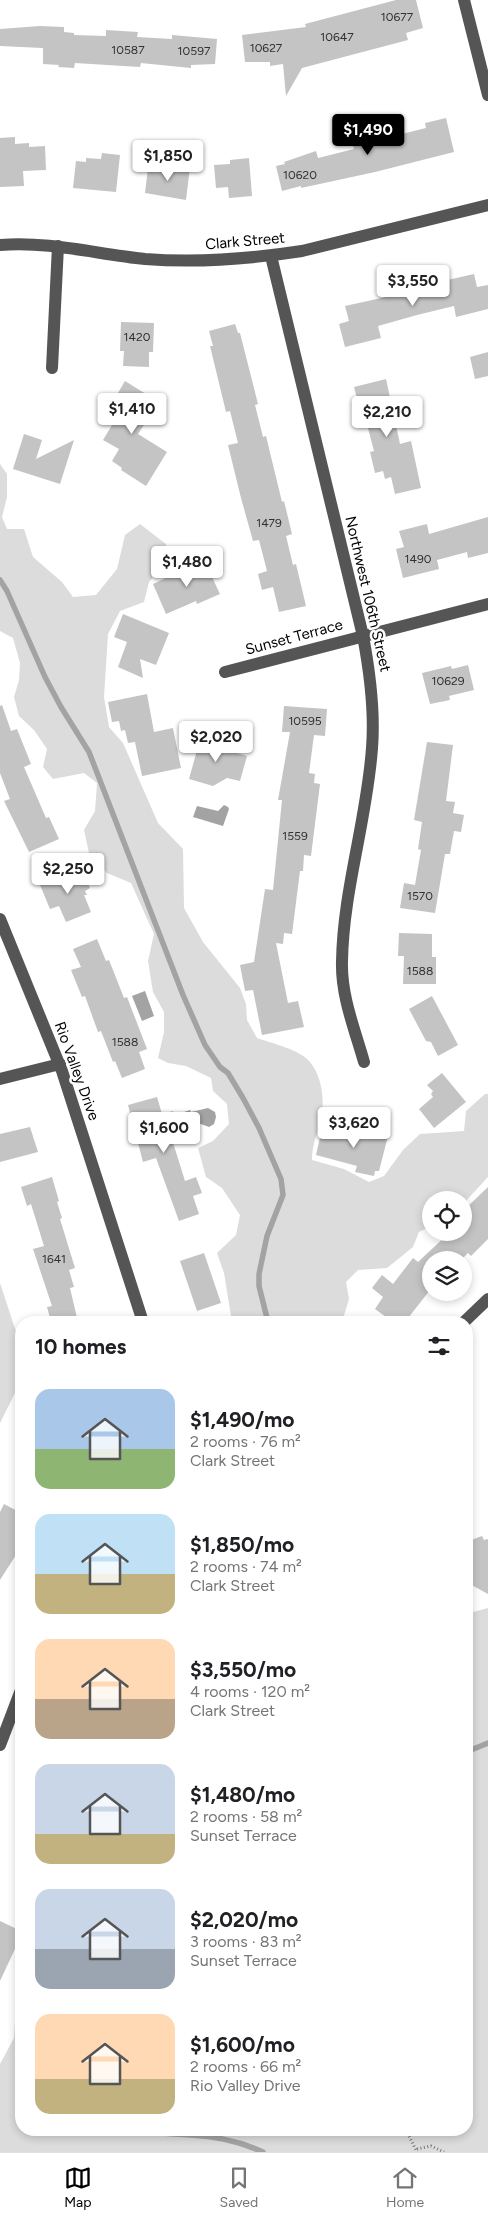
<!DOCTYPE html>
<html lang="en">
<head>
<meta charset="utf-8">
<style>
	body { margin:0; font-family:Figtree,sans-serif; background:#f6f6f6; color:#202124; height:100vh; display:flex; flex-direction:column; font-size:19px; white-space:nowrap }
	* { box-sizing:border-box; margin:0 }
	p { font-size:16px; color:#757577 }
	.icon { flex:none; width:28px; height:28px; fill:none; stroke:currentColor; stroke-width:2; stroke-linecap:round; stroke-linejoin:round }
	.map { position:relative; flex:1; overflow:hidden }
	.details { position:absolute; left:15px; top:1316px; width:458px; height:820px; display:flex; flex-direction:column; background:#fff; border-radius:20px; box-shadow:0 2px 8px #0003 }
	.details>* { flex:none }
	.tools { position:absolute; left:422px; top:1191px; display:grid; gap:10px }
	.tools a { display:grid; place-items:center; width:50px; height:50px; border-radius:50%; background:#fff; box-shadow:0 2px 8px #0003; font-size:25px }
	.price { position:absolute; translate:-50% -42px; padding:0 11px; border-radius:5px; background:#fff; color:#222; font-size:16px; line-height:32px; filter:drop-shadow(0 1px 2px #0008) }
	.price::after { content:''; position:absolute; left:50%; top:30px; width:15px; height:11px; margin-left:-8px; background:inherit; clip-path:polygon(0 0,100% 0,50% 100%) }
	.price.selected { background:#000; color:#fff }
	ul { padding:0; list-style:none }
	li { display:flex; align-items:center; gap:15px; height:125px; padding:0 20px }
	li span { display:grid; place-items:center; flex:none; width:140px; height:100px; border-radius:15px; color:#555 }
	li>.icon { margin-inline-start:auto }
	span .icon { width:60px; height:60px; fill:#fffc; stroke-width:1 }
	li b { font-size:21px }
	h2 { display:flex; justify-content:space-between; align-items:center; height:60px; padding:0 20px; font-size:21px }
	.tab-bar { display:flex; justify-content:space-around; align-items:center; height:70px; border-top:1px solid #e0e0e0; background:#fff; font-size:14px; color:#757577 }
	.tab-bar a { display:grid; justify-items:center; gap:2px }
	.tab-bar .selected { color:#000 }
	.map>svg:first-child { display:block }
</style>
</head>
<body>
<div class="map">
<svg width="488" height="2152" viewBox="0 0 488 2152">
	<rect width="100%" height="100%" fill="#fff"/>
	<g fill="#dcdcdc">
		<path d="M0,464L7,474V497L2,517L7,529H24L33,557L62,582L73,597L96,595L117,569L125,535L140,524L166,544V561L149,582L144,602L120,611L108,634L104,697L109,727L123,743L158,823L183,849L184,908L203,942L240,988L246,1004L247,1020L257,1038C271,1043 301,1050 310,1062C322,1077 325,1100 321,1118C318,1133 312,1143 312,1160L344,1169L369,1182L384,1176L403,1150L420,1134L464,1131L466,1111L485,1094H488V1177L464,1203V1200H431V1226L419,1232L413,1247L387,1268L358,1270L346,1282L349,1299L342,1322H232L224,1273L217,1253L236,1235L240,1215L222,1188L206,1177L198,1148L213,1141L229,1124L227,1104L213,1091L211,1078L186,1066L168,1063L158,1058L164,1032V1012L153,992L148,961L154,934L131,883L107,873L89,853L84,830L95,811L97,783L84,773L53,779L43,767L47,749L34,730L19,716L14,697L19,680L20,663L13,638L0,631Z"/>
		<path d="M0,1283L21,1347V1381L0,1423Z"/>
		<path d="M488,1608V2152H0V2064L14,2038L19,1958L21,1955V2130H466V1614Z"/>
	</g>
	<g fill="#a3a3a3">
		<path d="M224,805L228,807L229,809L223,826L193,817L197,806L218,811Z"/>
		<path d="M145,991L154,1016L142,1021L132,996Z"/>
		<path d="M208,1108L215,1112L216,1117L214,1124L209,1127L201,1124L189,1128L184,1112L190,1110L191,1112Z"/>
	</g>
	<g fill="none" stroke-linecap="round" stroke-linejoin="round">
		<g stroke="#a3a3a3" stroke-width="5.5">
			<path d="M0,580L7,591L45,677L61,707L89,752L183,995L205,1045L220,1067L228,1073L243,1098L259,1128L281,1179L283,1195L267,1236L259,1274V1286L268,1322"/>
			<path d="M466,1752L488,1743"/>
			<path d="M145,2130C161,2134 175,2134 191,2135C215,2136 241,2142 263,2152"/>
		</g>
	</g>
	<g fill="#c4c4c4">
		<path d="M396,0H416L423,28L406,33L408,40L302,68L286,96L283,64L270,66V62H245L242,35L306,27L305,24Z"/>
		<path d="M40,26L64,27V32L74,33V35L106,36V30L138,32L137,37L172,39V35L217,39L215,64L191,65V68L141,63L140,67L75,63L74,68L58,67L59,65L43,64V48L0,46V29Z"/>
		<path d="M446,118L454,152L375,172L301,188V186L282,191L276,166L285,164L284,162L316,151L318,158L354,149L350,135L377,129L379,137L386,136V138L426,128L425,123Z"/>
		<path d="M15,137V144L29,143V147L45,146L46,170L23,171L24,186L0,187V138Z"/>
		<path d="M102,153L120,155L116,192L73,188L76,161L86,162V158L101,159Z"/>
		<path d="M249,158L252,196L229,198L228,187L216,188L214,165L230,164V160Z"/>
		<path d="M174,165L190,167L186,200L145,193L148,168L157,169V166L173,168Z"/>
		<path d="M474,274L477,287L488,285V309L456,317L454,306L417,315L378,326L381,338L345,347L339,324L349,321L345,306L404,293L403,290Z"/>
		<path d="M121,322L154,323L153,352H149V367L123,366L124,351H120Z"/>
		<path d="M235,324L238,333H240L258,404L255,405L263,437L266,436L282,502L284,501L292,534L286,536L293,565L296,564L306,606L279,612L273,587L262,590L258,574L267,571L259,540L253,541L241,498L228,445L238,443L230,411L226,412L210,346H213L209,331Z"/>
		<path d="M488,352V376L475,379L470,357Z"/>
		<path d="M386,379L400,444L411,441L421,488L395,494L391,477L385,479L383,471L375,473L370,452L374,451L365,417L362,418L354,387Z"/>
		<path d="M125,381L146,394L140,404L153,411L138,434L167,452L146,486L121,470L122,468L112,461L119,449L103,440L112,425L104,420L110,411L108,410Z"/>
		<path d="M24,434L42,440L36,459L74,440L60,484L13,469Z"/>
		<path d="M488,517V553L468,558L467,552L437,560L439,569L403,578L396,549L404,547L399,531L427,524L429,534Z"/>
		<path d="M204,560L220,594L197,604L196,601L166,614L153,584Z"/>
		<path d="M123,614L169,633L156,665L140,659L143,678L118,667L127,642L114,637Z"/>
		<path d="M468,665L474,690L449,696L450,700L430,704L422,673L451,666L452,669Z"/>
		<path d="M147,694L154,732L173,728L181,768L142,776L135,742L128,743L125,730L121,731L119,721L112,722L108,702Z"/>
		<path d="M2,705L11,731L17,729L31,764L24,767L46,818L49,817L59,839L29,852L4,801L10,799L0,773V706Z"/>
		<path d="M284,706L327,709L325,736L314,735L309,773L315,774L314,783L320,784L311,856L304,855L303,871H300L292,934L284,933L283,944L276,943L288,1003L298,1001L304,1027L262,1035L253,990L245,991L240,965L254,962L265,889L273,890L282,800H278L290,732H282Z"/>
		<path d="M201,736L232,745L230,751L247,756L240,781L227,778L213,786L189,779Z"/>
		<path d="M427,742L453,745L446,801L455,802L453,813L464,815L461,832L454,831L450,854H445L435,913L400,908L404,883L415,885L421,850L418,849L422,822L414,820Z"/>
		<path d="M76,870L78,874L83,872L90,888L85,891L87,895H84L91,912L66,922L59,906L50,909L40,885Z"/>
		<path d="M399,933L432,934V957H436V984H403L404,956H398Z"/>
		<path d="M97,939L106,961L109,960L124,998L127,997L147,1049L139,1052L145,1069L122,1078L115,1061L113,1062L101,1031L98,1032L85,996L82,997L71,970L81,967L73,949Z"/>
		<path d="M432,996L458,1045L438,1056L431,1042L426,1041L409,1009Z"/>
		<path d="M442,1073L466,1102L434,1128L419,1109L433,1097L431,1094L433,1091L427,1085Z"/>
		<path d="M157,1097L162,1114L173,1111L178,1131L170,1133L185,1181L196,1177L202,1193L193,1196L199,1214L179,1221L156,1158L143,1162L128,1105Z"/>
		<path d="M30,1127L38,1152L0,1162V1134Z"/>
		<path d="M322,1129L336,1132L337,1129L368,1137L369,1131L388,1136L379,1171H375L374,1176L355,1172L357,1166L316,1155Z"/>
		<path d="M52,1177L59,1201L57,1202L62,1218L60,1219L75,1268L69,1270L74,1287L70,1288L78,1322H51L47,1307L52,1306L33,1249L44,1246L31,1204L27,1206L21,1187Z"/>
		<path d="M488,1187V1239L471,1256L468,1253L461,1260H431V1277L425,1286L430,1290L405,1322H393L375,1309L383,1297L372,1288L382,1275L393,1284L413,1258L418,1262L450,1232H464V1210Z"/>
		<path d="M204,1253L221,1303L197,1311L180,1261Z"/>
		<path d="M4,1504L21,1513V1547L0,1580V1512Z"/>
		<path d="M482,1536L484,1540L488,1539V1594L466,1582V1542Z"/>
		<path d="M0,1921L21,1931V1936L0,1981Z"/>
	</g>
	<g fill="none" stroke-linecap="round" stroke-linejoin="round">
		<g stroke="#777" stroke-width="3" stroke-dasharray="1 2.5" stroke-linecap="butt">
			<path d="M406,2130L417,2152"/>
			<path d="M417,2149L431,2146L444,2152"/>
		</g>
		<g stroke="#555" stroke-width="12">
			<path d="M464,0L488,95"/>
			<path d="M0,245C49,241 96,254 145,259C198,263 250,259 302,251L488,205"/>
			<path d="M271,256L363,636C370,673 375,710 372,748C367,820 343,890 342,962C341,996 355,1030 364,1062"/>
			<path d="M52,368L58,246"/>
			<path d="M225,672L488,604"/>
			<path d="M0,919L62,1071L143,1322"/>
			<path d="M0,1079L60,1064"/>
			<path d="M464,1322L488,1299"/>
			<path d="M0,1745L21,1690"/>
		</g>
	</g>
	<g text-anchor="middle" stroke-width="5" stroke-linejoin="round" paint-order="stroke">
		<g font-size="12" fill="#313131">
			<text x="397" y="21">10677</text>
			<text x="337" y="41">10647</text>
			<text x="266" y="52">10627</text>
			<text x="128" y="54">10587</text>
			<text x="194" y="55">10597</text>
			<text x="300" y="179">10620</text>
			<text x="137" y="341">1420</text>
			<text x="269" y="527">1479</text>
			<text x="418" y="563">1490</text>
			<text x="448" y="685">10629</text>
			<text x="305" y="725">10595</text>
			<text x="295" y="840">1559</text>
			<text x="420" y="900">1570</text>
			<text x="420" y="975">1588</text>
			<text x="125" y="1046">1588</text>
			<text x="54" y="1263">1641</text>
		</g>
		<g font-size="15" fill="#000" stroke="#fff">
			<text transform="translate(245 241) rotate(-5)" y="5">Clark Street</text>
			<text transform="translate(368 594) rotate(77)" y="5">Northwest 106th Street</text>
			<text transform="translate(294 637) rotate(-15)" y="5">Sunset Terrace</text>
			<text transform="translate(77 1071) rotate(70)" y="5">Rio Valley Drive</text>
		</g>
	</g>
</svg>
<div class="tools">
<a><svg class="icon" aria-label="locate" viewBox="0 0 24 24"><circle cx="12" cy="12" r="6"/><path d="M12 2v4M12 18v4M2 12h4M18 12h4"/></svg></a>
<a><svg class="icon" aria-label="layers" viewBox="0 0 24 24"><path d="M12 4l9 5-9 5-9-5zM3 14l9 5 9-5"/></svg></a>
</div>
<b class="price selected" style="left:368px;top:156px">$1,490</b>
<b class="price" style="left:168px;top:182px">$1,850</b>
<b class="price" style="left:413px;top:307px">$3,550</b>
<b class="price" style="left:132px;top:435px">$1,410</b>
<b class="price" style="left:387px;top:438px">$2,210</b>
<b class="price" style="left:187px;top:588px">$1,480</b>
<b class="price" style="left:216px;top:763px">$2,020</b>
<b class="price" style="left:68px;top:895px">$2,250</b>
<b class="price" style="left:354px;top:1149px">$3,620</b>
<b class="price" style="left:164px;top:1154px">$1,600</b>
<section class="details">
<h2>10 homes<svg class="icon" aria-label="filters" viewBox="0 0 24 24"><path d="M4 7h16M4 17h16"/><circle cx="9" cy="7" r="2"/><circle cx="15" cy="17" r="2"/></svg></h2>
<ul>
<li><span style="background:linear-gradient(#a9c7e8 60%,#8fb573 0)"><svg class="icon" aria-label="home" viewBox="0 0 24 24"><path d="M3 11l9-7 9 7M6 9v11h12V9"/></svg></span><div><b>$1,490/mo</b><p>2 rooms · 76 m²</p><p>Clark Street</p></div></li>
<li><span style="background:linear-gradient(#bfe0f5 60%,#c2b280 0)"><svg class="icon" aria-label="home" viewBox="0 0 24 24"><path d="M3 11l9-7 9 7M6 9v11h12V9"/></svg></span><div><b>$1,850/mo</b><p>2 rooms · 74 m²</p><p>Clark Street</p></div></li>
<li><span style="background:linear-gradient(#ffd9b3 60%,#b9a48a 0)"><svg class="icon" aria-label="home" viewBox="0 0 24 24"><path d="M3 11l9-7 9 7M6 9v11h12V9"/></svg></span><div><b>$3,550/mo</b><p>4 rooms · 120 m²</p><p>Clark Street</p></div></li>
<li><span style="background:linear-gradient(#c9d6e8 70%,#c2b280 0)"><svg class="icon" aria-label="home" viewBox="0 0 24 24"><path d="M3 11l9-7 9 7M6 9v11h12V9"/></svg></span><div><b>$1,480/mo</b><p>2 rooms · 58 m²</p><p>Sunset Terrace</p></div></li>
<li><span style="background:linear-gradient(#c9d6e8 60%,#9aa5b1 0)"><svg class="icon" aria-label="home" viewBox="0 0 24 24"><path d="M3 11l9-7 9 7M6 9v11h12V9"/></svg></span><div><b>$2,020/mo</b><p>3 rooms · 83 m²</p><p>Sunset Terrace</p></div></li>
<li><span style="background:linear-gradient(#ffd9b3 65%,#c2b280 0)"><svg class="icon" aria-label="home" viewBox="0 0 24 24"><path d="M3 11l9-7 9 7M6 9v11h12V9"/></svg></span><div><b>$1,600/mo</b><p>2 rooms · 66 m²</p><p>Rio Valley Drive</p></div></li>
</ul>
</section>
</div>
<nav class="tab-bar">
<a class="selected"><svg class="icon" aria-label="map" viewBox="0 0 24 24"><path d="M3 6l6-2 6 2 6-2v14l-6 2-6-2-6 2zM9 4v14M15 6v14"/></svg>Map</a>
<a><svg class="icon" aria-label="saved" viewBox="0 0 24 24"><path d="M7 4h10v16l-5-4-5 4z"/></svg>Saved</a>
<a><svg class="icon" aria-label="home" viewBox="0 0 24 24"><path d="M3 11l9-7 9 7M6 9v11h12V9"/></svg>Home</a>
</nav>
</body>
</html>
